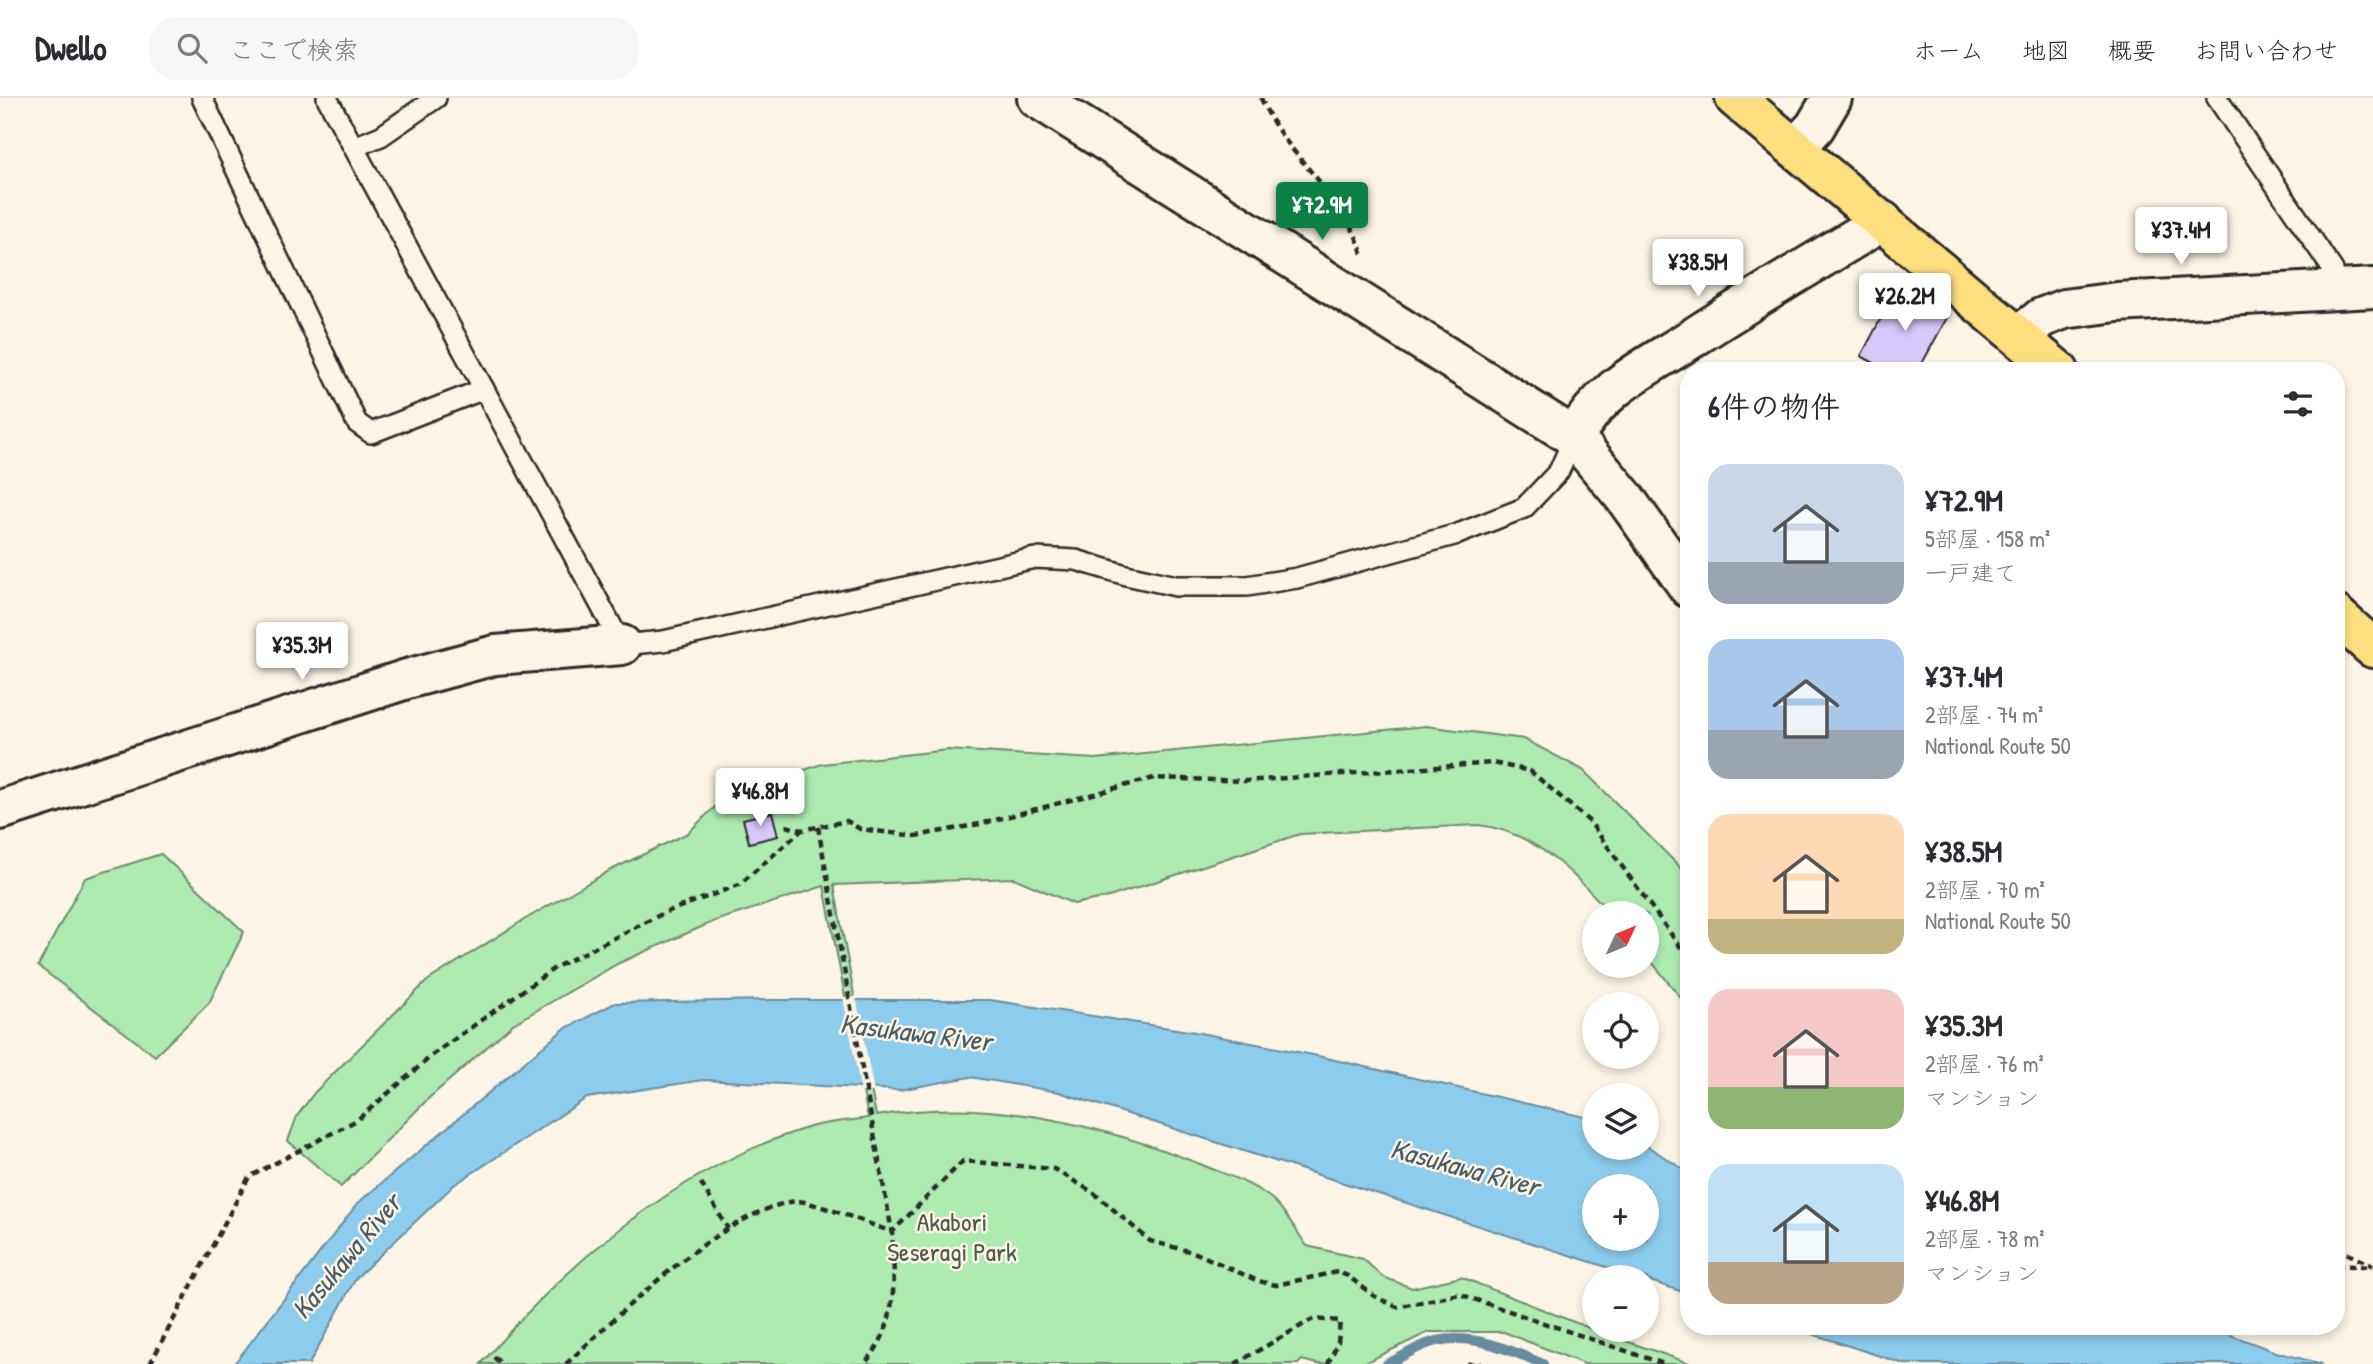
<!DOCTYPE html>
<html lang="ja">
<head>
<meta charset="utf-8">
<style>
	body { margin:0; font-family:"Patrick Hand","Klee One",sans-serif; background:#f7f7f7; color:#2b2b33; height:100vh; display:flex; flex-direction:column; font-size:26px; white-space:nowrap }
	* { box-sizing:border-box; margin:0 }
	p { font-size:23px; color:#7c7c81 }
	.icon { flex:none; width:38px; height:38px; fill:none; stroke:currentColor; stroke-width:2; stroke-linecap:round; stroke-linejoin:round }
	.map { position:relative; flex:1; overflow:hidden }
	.drawer { position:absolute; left:1680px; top:264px; width:665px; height:973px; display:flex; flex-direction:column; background:#fff; border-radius:28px; box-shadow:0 4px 10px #0003 }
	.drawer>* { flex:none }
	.needle { width:46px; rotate:46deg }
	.tools { position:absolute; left:1582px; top:803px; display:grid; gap:14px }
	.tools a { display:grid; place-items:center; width:77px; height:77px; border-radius:50%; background:#fff; box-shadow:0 4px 10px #0003; font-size:35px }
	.price { position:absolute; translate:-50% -60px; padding:0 16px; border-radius:7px; background:#fff; color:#222; font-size:23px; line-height:46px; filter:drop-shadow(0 2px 4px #0008) }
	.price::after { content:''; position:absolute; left:50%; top:42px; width:21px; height:16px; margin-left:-10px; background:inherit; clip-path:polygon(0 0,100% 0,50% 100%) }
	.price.current { background:#0b8043; color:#fff }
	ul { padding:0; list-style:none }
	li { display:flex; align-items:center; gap:21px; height:175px; padding:0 28px }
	li span { display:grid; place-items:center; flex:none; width:196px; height:140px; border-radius:21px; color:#555 }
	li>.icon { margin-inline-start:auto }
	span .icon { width:84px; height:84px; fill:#fffc; stroke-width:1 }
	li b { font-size:30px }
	h2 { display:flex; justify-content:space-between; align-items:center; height:84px; padding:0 28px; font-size:30px }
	header { display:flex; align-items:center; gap:42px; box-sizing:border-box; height:98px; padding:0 35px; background:#fff; border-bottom:2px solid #e1e1e2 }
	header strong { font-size:33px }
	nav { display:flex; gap:38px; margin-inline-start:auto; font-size:24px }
	.search { width:490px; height:63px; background:#f7f7f7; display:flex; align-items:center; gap:18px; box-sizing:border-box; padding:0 24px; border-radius:28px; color:#7c7c81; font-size:26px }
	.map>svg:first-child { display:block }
</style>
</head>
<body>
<header>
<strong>Dwello</strong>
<div class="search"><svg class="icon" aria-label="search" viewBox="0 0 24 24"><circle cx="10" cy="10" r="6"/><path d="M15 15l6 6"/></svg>ここで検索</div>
<nav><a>ホーム</a><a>地図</a><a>概要</a><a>お問い合わせ</a></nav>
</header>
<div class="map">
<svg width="2373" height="1266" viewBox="0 0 2373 1266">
	<rect width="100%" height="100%" fill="#fcf5e5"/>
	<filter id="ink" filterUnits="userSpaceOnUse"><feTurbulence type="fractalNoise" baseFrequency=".0143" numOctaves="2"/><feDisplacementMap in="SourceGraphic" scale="14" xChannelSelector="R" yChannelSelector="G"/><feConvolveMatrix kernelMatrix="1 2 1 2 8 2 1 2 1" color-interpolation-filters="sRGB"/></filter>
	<g filter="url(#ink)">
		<g fill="#adebb1" stroke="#6c8b6e" stroke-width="2">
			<path d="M1426,628L1524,641L1583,672L1689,778V910L1647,858V816L1610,815C1575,776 1532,732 1478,727L1300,736L1109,799L1074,806L1014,780L834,787L876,1018C984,998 1099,1026 1200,1066C1224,1076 1251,1084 1272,1101C1285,1112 1296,1133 1307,1148L1363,1161L1383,1179L1412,1190L1461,1179L1594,1232L1692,1266H1584L1504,1234H1429L1362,1266H1317L1302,1262L1298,1266H481C569,1163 678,1069 810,1029C828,1024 849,1023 868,1020L824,788L715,823L619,865L513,926L428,1001L341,1089L288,1043L297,1018L315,994L427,883L522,823L609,773L688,735L725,699L822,666L948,652L1095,661Z"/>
			<path d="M161,756L244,834L209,905L155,958L38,868L85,780Z"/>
		</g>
		<g fill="#8eccee" stroke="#668ca0" stroke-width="2" fill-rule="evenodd">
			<path d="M771,902H990L1195,934L1313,957L1594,1021V1050L1647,1048L1689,1075V1196L1647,1182V1180L1638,1179L1059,994L970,979L899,992L703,982L587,1000L454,1087L356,1180L309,1266H234L358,1105L564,931L615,905ZM1594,1088H1647V1141H1594Z"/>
			<path d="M1791,1229H2210L2276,1254L2322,1266H1904Z"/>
		</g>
		<path fill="#fcf5e5" d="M843,899H856L874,994H861Z"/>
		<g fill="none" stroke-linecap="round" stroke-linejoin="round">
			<path stroke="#668ca0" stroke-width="10" d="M1387,1266C1403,1259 1420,1246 1437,1243C1474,1235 1510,1252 1543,1266"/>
		</g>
		<g fill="#d8c9fb" stroke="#2b2b2b" stroke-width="2">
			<path d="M1898,188L1949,216L1918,273H1889L1861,258Z"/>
			<path d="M772,714L778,738L749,745L743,721Z"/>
		</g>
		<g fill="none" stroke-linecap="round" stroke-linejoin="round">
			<g stroke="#2b2b2b" stroke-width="24">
				<g id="service">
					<path d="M202,0L357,325L371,335L484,291"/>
					<path d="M327,0L622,547L663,543L1035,460L1076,462L1126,477L1176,488H1247L1297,480L1458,436L1524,410L1559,373L1574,339"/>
					<path d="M2217,0L2333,172L2335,191"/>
					<path d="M354,49L381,38L436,0"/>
				</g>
			</g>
			<g stroke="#2b2b2b" stroke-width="44">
				<g id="minor">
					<path d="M1037,0L1574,339L1625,400L1689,490"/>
					<path d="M1796,49L1815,29L1832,0"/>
					<path d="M2019,238L2041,220L2064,211L2117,204L2373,190"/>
					<path d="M1574,339C1602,289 1644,271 1691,241C1754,200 1819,162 1883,123"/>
					<path d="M0,712L407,581L495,557L622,547"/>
				</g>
			</g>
			<g stroke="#2b2b2b" stroke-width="44">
				<g id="trunk">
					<path d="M1735,0L2059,273"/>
					<path d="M2336,517L2373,550"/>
				</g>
			</g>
			<g stroke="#2b2b2b" stroke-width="4.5" stroke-dasharray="7 5" stroke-linecap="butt">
				<path d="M1261,0C1285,60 1347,96 1363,159"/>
				<path d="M786,728L802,732L847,723L860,731L916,738L980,726L1154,680L1246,683L1493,665L1530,673L1590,724L1689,861"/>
				<path d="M818,729L892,1134C895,1180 898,1231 864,1266"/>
				<path d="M701,1085L728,1131"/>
				<path d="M2336,1150L2373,1168"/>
				<path d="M2336,1167L2372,1169"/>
				<path d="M494,1259L501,1266"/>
				<path d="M150,1266L249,1079L357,1022L435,955L556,869L666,814L739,787L802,732"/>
				<path d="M566,1266C622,1214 719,1116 795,1103C807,1101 875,1128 892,1134L963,1063L1054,1071L1094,1095L1150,1143L1196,1155L1258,1183L1276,1187L1337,1174L1348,1178L1374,1198L1397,1209L1459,1196L1664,1266"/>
				<path d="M1235,1266L1313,1221L1340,1223L1338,1244L1328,1266"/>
				<path d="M1467,1266H1481"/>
			</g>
			<use href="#service" stroke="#fcf5e5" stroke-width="19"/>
			<use href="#minor" stroke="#fcf5e5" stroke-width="38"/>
			<use href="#trunk" stroke="#fddf80" stroke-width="38"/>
		</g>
	</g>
	<g text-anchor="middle" stroke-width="5" stroke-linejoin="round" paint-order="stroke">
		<g font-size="26" fill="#4c5b4c" stroke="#fcf5e5">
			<text x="952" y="1133">Akabori<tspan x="952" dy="30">Seseragi Park</tspan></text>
		</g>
		<g font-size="28" font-style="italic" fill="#495b66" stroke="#fcf5e5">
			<text transform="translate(916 934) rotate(7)" y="10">Kasukawa River</text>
			<text transform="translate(1465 1069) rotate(15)" y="10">Kasukawa River</text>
			<text transform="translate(346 1158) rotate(-50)" y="10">Kasukawa River</text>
		</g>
	</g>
</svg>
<div class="tools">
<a><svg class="needle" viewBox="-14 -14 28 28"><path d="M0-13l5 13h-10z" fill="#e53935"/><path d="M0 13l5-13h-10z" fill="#7c7c81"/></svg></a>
<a><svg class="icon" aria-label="locate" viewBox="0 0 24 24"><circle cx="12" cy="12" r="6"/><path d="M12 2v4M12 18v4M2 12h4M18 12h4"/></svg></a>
<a><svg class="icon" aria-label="layers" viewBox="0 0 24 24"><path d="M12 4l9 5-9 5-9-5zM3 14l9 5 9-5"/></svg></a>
<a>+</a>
<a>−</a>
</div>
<b class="price current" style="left:1322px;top:144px">¥72.9M</b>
<b class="price" style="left:2181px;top:169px">¥37.4M</b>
<b class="price" style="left:1698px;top:201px">¥38.5M</b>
<b class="price" style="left:1905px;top:235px">¥26.2M</b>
<b class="price" style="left:302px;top:584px">¥35.3M</b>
<b class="price" style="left:760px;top:730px">¥46.8M</b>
<section class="drawer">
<h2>6件の物件<svg class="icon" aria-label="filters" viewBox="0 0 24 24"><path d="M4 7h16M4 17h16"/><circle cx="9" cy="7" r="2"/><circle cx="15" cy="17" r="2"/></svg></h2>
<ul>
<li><span style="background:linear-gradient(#c9d6e8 70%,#9aa5b1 0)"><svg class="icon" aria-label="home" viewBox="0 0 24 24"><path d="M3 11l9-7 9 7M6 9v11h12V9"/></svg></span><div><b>¥72.9M</b><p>5部屋 · 158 m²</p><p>一戸建て</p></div></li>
<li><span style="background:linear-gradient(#a9c7e8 65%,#9aa5b1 0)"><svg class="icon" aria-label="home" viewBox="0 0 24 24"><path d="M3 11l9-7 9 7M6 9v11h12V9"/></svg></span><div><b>¥37.4M</b><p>2部屋 · 74 m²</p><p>National Route 50</p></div></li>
<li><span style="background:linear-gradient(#ffd9b3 75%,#c2b280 0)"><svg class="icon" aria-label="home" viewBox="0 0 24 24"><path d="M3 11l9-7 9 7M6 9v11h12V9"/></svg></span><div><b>¥38.5M</b><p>2部屋 · 70 m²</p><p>National Route 50</p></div></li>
<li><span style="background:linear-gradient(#f6c9c9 70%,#8fb573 0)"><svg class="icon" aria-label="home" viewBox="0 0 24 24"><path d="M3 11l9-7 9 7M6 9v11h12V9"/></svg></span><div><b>¥35.3M</b><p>2部屋 · 76 m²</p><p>マンション</p></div></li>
<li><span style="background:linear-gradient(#bfe0f5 70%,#b9a48a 0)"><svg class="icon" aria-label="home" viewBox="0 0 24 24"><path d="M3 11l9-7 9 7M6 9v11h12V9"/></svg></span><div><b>¥46.8M</b><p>2部屋 · 78 m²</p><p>マンション</p></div></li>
</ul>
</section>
</div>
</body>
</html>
